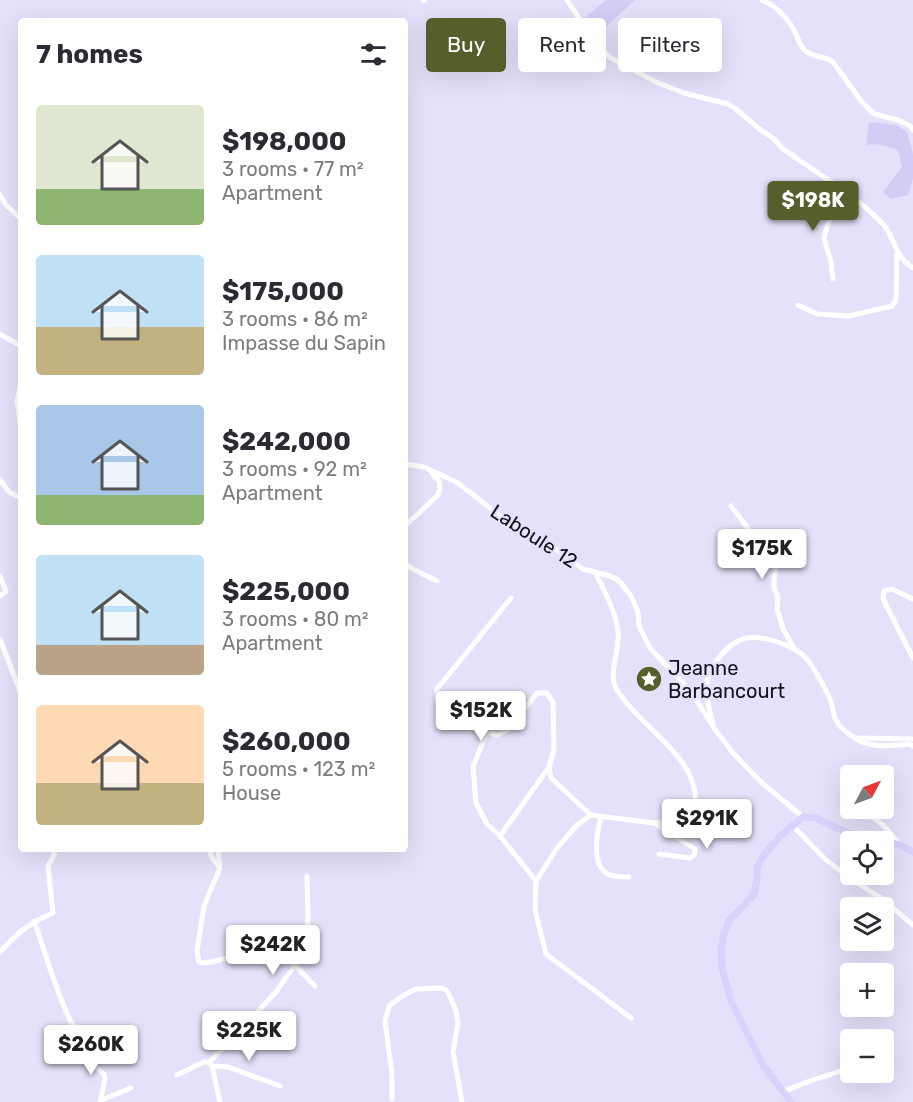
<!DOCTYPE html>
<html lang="en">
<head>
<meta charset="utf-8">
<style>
	body { margin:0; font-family:Rubik,sans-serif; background:#f2f2f3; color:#2b2b33; height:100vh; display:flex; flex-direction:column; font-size:22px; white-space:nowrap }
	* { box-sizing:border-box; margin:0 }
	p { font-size:20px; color:#7c7c81 }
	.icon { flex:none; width:33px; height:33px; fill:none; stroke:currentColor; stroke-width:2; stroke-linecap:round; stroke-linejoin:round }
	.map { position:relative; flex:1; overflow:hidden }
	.panel { position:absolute; left:18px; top:18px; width:390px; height:834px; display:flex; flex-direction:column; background:#fff; border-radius:6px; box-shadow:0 6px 24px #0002 }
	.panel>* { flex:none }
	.top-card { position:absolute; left:426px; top:18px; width:396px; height:54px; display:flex; gap:12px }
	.needle { width:39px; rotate:49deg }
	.controls { position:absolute; left:840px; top:765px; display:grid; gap:12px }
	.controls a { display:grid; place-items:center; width:54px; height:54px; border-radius:6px; background:#fff; box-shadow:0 6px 24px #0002; font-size:30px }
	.price { position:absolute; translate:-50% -51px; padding:0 14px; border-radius:6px; background:#fff; color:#222; font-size:20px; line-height:39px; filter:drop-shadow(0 2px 3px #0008) }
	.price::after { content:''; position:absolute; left:50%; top:36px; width:18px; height:14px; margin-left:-9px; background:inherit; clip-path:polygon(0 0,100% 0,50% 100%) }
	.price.active { background:#575d2b; color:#fff }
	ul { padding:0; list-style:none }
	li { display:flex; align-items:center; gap:18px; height:150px; padding:0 18px }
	li span { display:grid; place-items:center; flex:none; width:168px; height:120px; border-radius:6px; color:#555 }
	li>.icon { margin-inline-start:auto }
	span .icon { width:72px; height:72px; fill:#fffc; stroke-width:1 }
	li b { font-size:26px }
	h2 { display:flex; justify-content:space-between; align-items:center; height:72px; padding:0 18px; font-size:26px }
	.tag { padding:0 21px; border-radius:6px; background:#fff; box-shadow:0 6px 24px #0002; font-size:21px; line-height:54px }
	.tag.active { background:#575d2b; color:#fff }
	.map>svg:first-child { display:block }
</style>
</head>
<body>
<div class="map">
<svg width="913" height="1102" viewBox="0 0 913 1102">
	<rect width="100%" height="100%" fill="#e6e1fa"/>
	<g fill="#d4ccf5">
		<path d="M606,0H635L598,34L587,16Z"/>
		<path d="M869,122L896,125L907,132L913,154V179L908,195L891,199L883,192L902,167L898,151C888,145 877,143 866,145Z"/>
	</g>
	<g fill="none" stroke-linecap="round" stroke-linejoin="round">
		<g stroke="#fff" stroke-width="5">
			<path d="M423,0H424"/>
			<path d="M567,0L599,48L611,58L656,82L684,93L728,104L736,109L762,131L773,138L782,148C815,172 854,194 882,223C896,238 893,255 913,268"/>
			<path d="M762,0C779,8 789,19 797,36C799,42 802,49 807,52C814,57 825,56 833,62L862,102L874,114L898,120L910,126L913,130"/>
			<path d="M0,195L6,205L21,219"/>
			<path d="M833,279L831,262L824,238L828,223L833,217L837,207L840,189"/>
			<path d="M798,305L817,314L849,316L892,306L896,300L897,253"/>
			<path d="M0,334L21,346"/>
			<path d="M21,383L17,401L21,429"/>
			<path d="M405,464L424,467L458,483L508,522L555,548L583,569L610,576L618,580L622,584L631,596L638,612L639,626L650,648L692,693L714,728L733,753L761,782L803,817"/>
			<path d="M0,480L9,492L21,498"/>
			<path d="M731,506L751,532L768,551L776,566L774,579V588L778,597L777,608L783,629L794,648"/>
			<path d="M405,526L438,495L440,488L439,481L431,472"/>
			<path d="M405,563L411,568L437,581"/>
			<path d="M595,572C604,591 616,611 618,632C620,648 609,673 615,686C634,724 701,757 695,804C695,810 692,816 686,818C676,823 665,822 654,823"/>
			<path d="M0,576L6,591L0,596"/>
			<path d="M913,599L892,589L884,591L883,599L913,658"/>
			<path d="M0,639L21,694"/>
			<path d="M713,724C710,711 705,697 707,683C707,674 713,666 718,659C725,649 736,640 747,638C763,635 791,645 803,655C812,663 827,691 831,702C833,708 833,715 836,720C839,727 846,732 852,736C868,749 890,746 909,744L913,746"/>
			<path d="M487,732L473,767L476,803L487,824L500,836L536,881"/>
			<path d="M858,738L913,739"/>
			<path d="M21,758V766"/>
			<path d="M549,767L551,778L591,815L654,823L695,849L694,855L690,858L659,854"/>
			<path d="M844,770L855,776"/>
			<path d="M861,808L885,827L900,845"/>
			<path d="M591,815L577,825L557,848L536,881L535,910L546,954L631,1018"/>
			<path d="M601,817C597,832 590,868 610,875C616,877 623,877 629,877"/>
			<path d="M792,825L826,860L857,883L881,898L913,925"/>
			<path d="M500,836L549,767L554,750L553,702L547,693H537L508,730L497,735L487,732L437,701V689L511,598"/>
			<path d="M210,849L211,856L219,867"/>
			<path d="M218,849L220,868L204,906L201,925L197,951L199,962C208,965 218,960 227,958C244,954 271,950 287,960C298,966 306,978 315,986"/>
			<path d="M34,921C46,954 55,990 71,1022L75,1027L117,1030"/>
			<path d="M0,952C18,932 28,924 53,913L48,866L54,855L55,849"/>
			<path d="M78,1051L104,1074L105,1079L100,1102"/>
			<path d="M209,1062L227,1045L275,993L306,950L308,917L307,876"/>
			<path d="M212,1066L228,1067L280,1086"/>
			<path d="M177,1075L204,1062H209L212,1066L220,1102"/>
			<path d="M783,1092C805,1081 827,1076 850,1068"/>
			<path d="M392,1099V1075L385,1020L390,1005L404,995L416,989L442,988L446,990L449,994L456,1011L458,1023L453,1052L462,1102"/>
			<path d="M101,1100L131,1088"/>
		</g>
		<path stroke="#dad1fc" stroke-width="7" d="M791,1102L763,1065L731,1001L722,968L721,949L723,937L729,921L754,894L757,880V868L762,858L779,837L803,817L816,818L852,835L883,840L900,845L913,852"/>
	</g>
	<defs>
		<g id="sight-disc" transform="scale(1.35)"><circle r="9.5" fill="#575d2b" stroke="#e6e1fa"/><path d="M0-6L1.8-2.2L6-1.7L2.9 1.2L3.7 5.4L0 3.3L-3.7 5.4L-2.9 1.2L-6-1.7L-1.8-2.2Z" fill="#fff"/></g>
	</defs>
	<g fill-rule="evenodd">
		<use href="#sight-disc" x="649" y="679"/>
	</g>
	<g text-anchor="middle" stroke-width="5" stroke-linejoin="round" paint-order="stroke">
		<g font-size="20" fill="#131119" stroke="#e6e1fa">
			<text transform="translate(534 536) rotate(33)" y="7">Laboule 12</text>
		</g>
		<g font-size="20" fill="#131119" stroke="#e6e1fa" text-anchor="start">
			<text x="668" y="675">Jeanne<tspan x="668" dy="23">Barbancourt</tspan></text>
		</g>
	</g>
</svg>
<div class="controls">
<a><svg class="needle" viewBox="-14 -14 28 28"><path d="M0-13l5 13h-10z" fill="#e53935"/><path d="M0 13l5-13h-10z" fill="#7c7c81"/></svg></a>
<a><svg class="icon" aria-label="locate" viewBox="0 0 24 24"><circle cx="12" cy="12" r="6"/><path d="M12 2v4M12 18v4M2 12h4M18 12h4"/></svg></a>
<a><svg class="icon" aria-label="layers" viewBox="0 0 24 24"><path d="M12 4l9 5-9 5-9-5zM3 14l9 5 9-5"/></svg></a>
<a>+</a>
<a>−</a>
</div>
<b class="price active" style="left:813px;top:232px">$198K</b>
<b class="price" style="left:762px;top:580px">$175K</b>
<b class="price" style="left:481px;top:742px">$152K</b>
<b class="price" style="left:707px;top:850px">$291K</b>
<b class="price" style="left:273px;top:976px">$242K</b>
<b class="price" style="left:249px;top:1062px">$225K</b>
<b class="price" style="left:91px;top:1076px">$260K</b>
<div class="top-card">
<a class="tag active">Buy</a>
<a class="tag">Rent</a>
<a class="tag">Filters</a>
</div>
<section class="panel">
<h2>7 homes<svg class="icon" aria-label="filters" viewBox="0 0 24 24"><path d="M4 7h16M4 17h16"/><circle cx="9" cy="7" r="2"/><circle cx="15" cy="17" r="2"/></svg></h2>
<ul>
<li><span style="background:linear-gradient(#dfe7d0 70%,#8fb573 0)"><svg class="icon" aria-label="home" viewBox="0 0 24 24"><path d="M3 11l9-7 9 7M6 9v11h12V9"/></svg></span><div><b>$198,000</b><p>3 rooms · 77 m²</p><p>Apartment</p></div></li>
<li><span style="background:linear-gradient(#bfe0f5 60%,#c2b280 0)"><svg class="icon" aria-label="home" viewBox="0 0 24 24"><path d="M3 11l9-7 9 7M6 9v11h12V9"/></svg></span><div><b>$175,000</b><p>3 rooms · 86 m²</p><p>Impasse du Sapin</p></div></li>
<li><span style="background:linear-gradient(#a9c7e8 75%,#8fb573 0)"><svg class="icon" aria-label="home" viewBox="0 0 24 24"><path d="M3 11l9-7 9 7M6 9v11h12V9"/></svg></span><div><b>$242,000</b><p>3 rooms · 92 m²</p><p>Apartment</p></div></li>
<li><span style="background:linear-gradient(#bfe0f5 75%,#b9a48a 0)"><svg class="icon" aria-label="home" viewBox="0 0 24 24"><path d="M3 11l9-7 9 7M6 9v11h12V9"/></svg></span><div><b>$225,000</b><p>3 rooms · 80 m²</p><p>Apartment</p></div></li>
<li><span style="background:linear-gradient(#ffd9b3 65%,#c2b280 0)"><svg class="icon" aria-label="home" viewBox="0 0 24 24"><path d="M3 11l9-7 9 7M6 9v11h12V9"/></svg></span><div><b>$260,000</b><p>5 rooms · 123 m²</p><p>House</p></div></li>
</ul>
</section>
</div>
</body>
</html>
